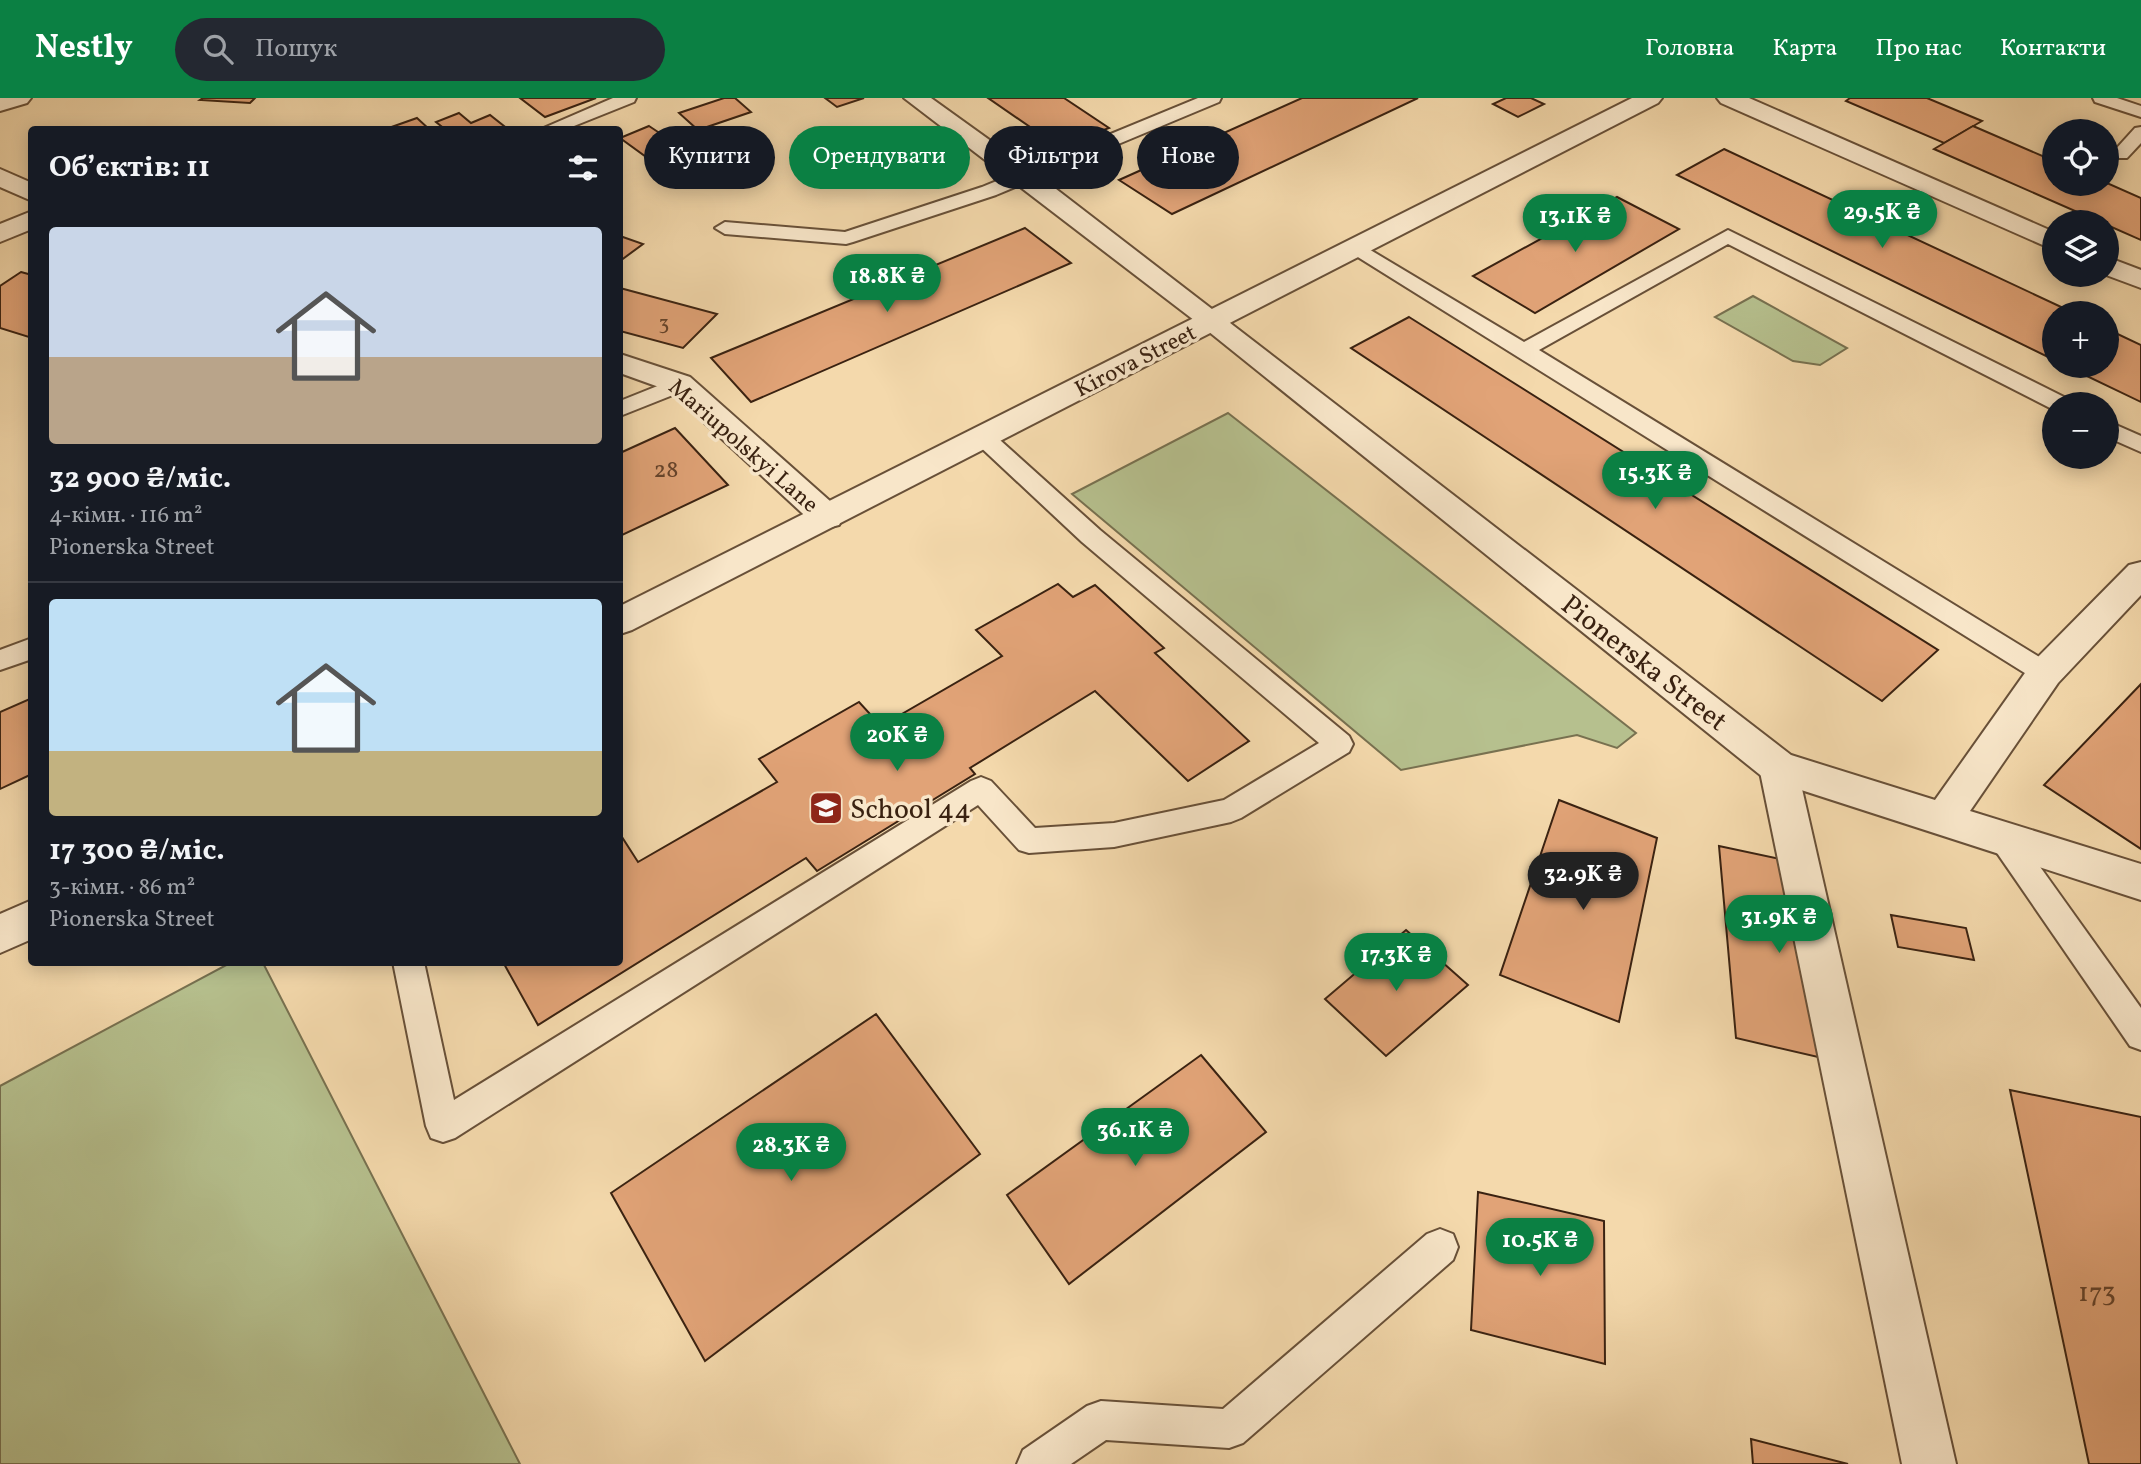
<!DOCTYPE html>
<html lang="uk">
<head>
<meta charset="utf-8">
<style>
	body { margin:0; font-family:Vollkorn,serif; background:#242831; color:#f1f3f6; height:100vh; display:flex; flex-direction:column; font-size:26px; white-space:nowrap }
	* { box-sizing:border-box; margin:0 }
	p { font-size:23px; color:#9ea1a6 }
	.icon { flex:none; width:38px; height:38px; fill:none; stroke:currentColor; stroke-width:2; stroke-linecap:round; stroke-linejoin:round }
	.map { position:relative; flex:1; overflow:hidden }
	.side { position:absolute; left:28px; top:28px; width:595px; height:840px; display:flex; flex-direction:column; background:#171b24; border-radius:7px; box-shadow:0 4px 18px #0003 }
	.side>* { flex:none }
	.guide { position:absolute; left:644px; top:28px; width:665px; height:63px; display:flex; gap:14px }
	.buttons { position:absolute; left:2042px; top:21px; display:grid; gap:14px }
	.buttons a { display:grid; place-items:center; width:77px; height:77px; border-radius:50%; background:#171b24; box-shadow:0 4px 18px #0003; font-size:35px }
	.price { position:absolute; translate:-50% -60px; padding:0 16px; border-radius:24px; background:#0b8043; color:#fff; font-size:23px; line-height:46px; filter:drop-shadow(0 2px 4px #0008) }
	.price::after { content:''; position:absolute; left:50%; top:42px; width:21px; height:16px; margin-left:-10px; background:inherit; clip-path:polygon(0 0,100% 0,50% 100%) }
	.price.active { background:#222; color:#fff }
	ul { padding:0; list-style:none }
	li { display:grid; align-content:center; gap:14px; height:371px; padding:0 21px }
	li+li { border-top:2px solid #363941 }
	li span { display:grid; place-items:center; height:217px; border-radius:7px; color:#555 }
	li>.icon { margin-inline-start:auto }
	span .icon { width:126px; height:126px; fill:#fffc; stroke-width:1 }
	li b { font-size:30px }
	h2 { display:flex; justify-content:space-between; align-items:center; height:84px; padding:0 21px; font-size:30px }
	.tag { padding:0 24px; border-radius:32px; background:#171b24; box-shadow:0 4px 18px #0003; font-size:24px; line-height:63px }
	.tag.active { background:#0b8043; color:#fff }
	header { display:flex; align-items:center; gap:42px; box-sizing:border-box; height:98px; padding:0 35px; background:#0b8043; color:#fff }
	header strong { font-size:33px }
	nav { display:flex; gap:38px; margin-inline-start:auto; font-size:24px }
	.search { width:490px; height:63px; background:#242831; display:flex; align-items:center; gap:18px; box-sizing:border-box; padding:0 24px; border-radius:38px; color:#9ea1a6; font-size:26px }
	.map>svg:first-child { display:block }
</style>
</head>
<body>
<header>
<strong>Nestly</strong>
<div class="search"><svg class="icon" aria-label="search" viewBox="0 0 24 24"><circle cx="10" cy="10" r="6"/><path d="M15 15l6 6"/></svg>Пошук</div>
<nav><a>Головна</a><a>Карта</a><a>Про нас</a><a>Контакти</a></nav>
</header>
<div class="map">
<svg width="2141" height="1366" viewBox="0 0 2141 1366">
	<rect width="100%" height="100%" fill="#f4d9ac"/>
	<filter id="stains"><feTurbulence type="fractalNoise" baseFrequency=".00286" numOctaves="4"/><feColorMatrix values="0 0 0 0 .2 0 0 0 0 .09 0 0 0 0 .02 0 0 0 .5 -.17"/></filter>
	<radialGradient id="worn" r=".72"><stop offset=".6" stop-color="#630" stop-opacity="0"/><stop offset="1" stop-color="#630" stop-opacity=".3"/></radialGradient>
	<g fill="#b6c08e" stroke="#787150" stroke-width="2">
		<path d="M1753,198L1847,250L1820,267L1793,263L1715,219Z"/>
		<path d="M1228,315L1636,635L1617,650L1577,637L1401,672L1072,396Z"/>
		<path d="M230,865H263L520,1366H0V988Z"/>
	</g>
	<g fill="#e1a377" stroke="#3a2211" stroke-width="2">
		<path d="M203,0H255L250,5L200,2Z"/>
		<path d="M520,0H596L545,19Z"/>
		<path d="M724,0H735L751,14L698,32L679,15Z"/>
		<path d="M825,0H864L837,9Z"/>
		<path d="M988,0H1064L1109,30L1059,49Z"/>
		<path d="M1302,0H1418L1172,116L1119,82Z"/>
		<path d="M1506,0H1531L1544,6L1518,19L1493,6Z"/>
		<path d="M1850,0H1927L1982,23L1944,45L1846,3Z"/>
		<path d="M459,15L471,25L490,17L509,32H446L436,24Z"/>
		<path d="M417,20L430,32H383Z"/>
		<path d="M649,28L679,48L649,61L620,40Z"/>
		<path d="M1973,28L2054,63V86L2107,85L2141,100V142L2107,127V124H2100L1934,51Z"/>
		<path d="M1724,51L2074,215H2054V262L1677,77Z"/>
		<path d="M1617,99L1679,131L1535,215L1473,178Z"/>
		<path d="M1025,130L1071,165L751,304L711,260Z"/>
		<path d="M620,138L643,146L620,163Z"/>
		<path d="M21,174L32,177V240L0,230V188Z"/>
		<path d="M620,190L717,216L683,250L620,233Z"/>
		<path d="M1409,219L1938,552L1882,603L1351,250Z"/>
		<path d="M2107,231L2141,247V304L2066,268H2107Z"/>
		<path d="M675,330L728,387L620,438V355Z"/>
		<path d="M1058,486L1073,499L1095,487L1164,550L1155,555L1249,643L1188,683L1095,593L970,670L975,676L817,773L806,760L538,927L503,864H620V736L638,764L777,684L759,661L859,604L881,628L1002,558L976,532Z"/>
		<path d="M2141,586V751L2044,687Z"/>
		<path d="M32,600V676L0,691V614Z"/>
		<path d="M1559,702L1657,740L1619,924L1500,877Z"/>
		<path d="M1719,748L1817,769L1844,965L1736,940Z"/>
		<path d="M1891,817L1966,830L1974,862L1898,849Z"/>
		<path d="M1406,832L1468,887L1386,958L1325,901Z"/>
		<path d="M876,916L980,1056L705,1263L611,1095Z"/>
		<path d="M1201,957L1266,1034L1069,1186L1007,1097Z"/>
		<path d="M2010,992L2141,1019V1366H2089Z"/>
		<path d="M1478,1094L1604,1123L1605,1266L1471,1232Z"/>
		<path d="M1751,1341L1848,1366H1753Z"/>
	</g>
	<g fill="none" stroke-linecap="round" stroke-linejoin="round">
		<g stroke="#685038" stroke-width="4">
			<g id="service">
				<path d="M613,0H636L634,4L564,32H539Z"/>
				<path d="M1198,0H1221L1219,4L996,97L853,144L846,146L725,136L715,130L725,124L845,134L982,89Z"/>
				<path d="M2093,0H2117L2141,8V19L2095,4Z"/>
				<path d="M2141,29V45L2127,60H2115L2112,56L2115,52L2135,30Z"/>
				<path d="M1728,132L2068,301L2071,306H2054V312L2052,311L1728,146L1539,252L2054,568L2058,575L2054,582L2045,585L2036,582L1345,151L1348,147H1362L1524,244Z"/>
				<path d="M680,279L688,281L691,286L688,291L620,318V303Z"/>
				<path d="M2107,323L2141,338V354L2107,339Z"/>
				<path d="M983,332L991,334L1100,432L1349,638L1353,646L1349,654L1241,720L1231,724L1114,749L1029,755L1019,752L978,707L455,1040L443,1044L431,1040L426,1028L393,864H424L454,1002L971,683L981,679L991,683L1035,730L1114,725L1224,702L1319,645L1082,444L975,344L972,339L975,334Z"/>
				<path d="M32,540V561L0,572V552Z"/>
				<path d="M2003,728L2013,731L2141,910V952L2130,948L1993,749L1989,740L1993,731Z"/>
				<path d="M1440,1131L1453,1136L1458,1149L1453,1162L1243,1345L1229,1350L1106,1342L1071,1366H1017L1023,1352L1087,1308L1101,1303L1223,1311L1427,1136Z"/>
			</g>
		</g>
		<g stroke="#685038" stroke-width="4">
			<path id="pedestrian" d="M1778,653L1792,658L1797,669L1956,1366H1902L1759,669L1764,658Z"/>
		</g>
		<g stroke="#685038" stroke-width="4">
			<g id="minor">
				<path d="M0,0H31L27,5L0,13Z"/>
				<path d="M904,0H931L1034,74L1791,657L1935,702L2032,565L2129,467L2141,464V497L2058,585L1970,713L2141,766V802L1764,680L1203,229Z"/>
				<path d="M1717,0H1749L2054,134V152L1721,5Z"/>
				<path d="M0,71L32,85V103L0,89Z"/>
				<path d="M32,113V131L0,144V126Z"/>
				<path d="M2107,159L2141,172V190L2106,177Z"/>
				<path d="M620,256L690,279L839,411L843,419L839,427L827,430L815,427L670,293L620,275Z"/>
			</g>
		</g>
		<g stroke="#685038" stroke-width="4">
			<g id="tertiary">
				<path d="M1632,0H1662L1658,5L632,532L620,536V508Z"/>
				<path d="M32,802V841L0,855V816Z"/>
			</g>
		</g>
		<use href="#service" fill="#f8e6c9" fill-rule="evenodd"/>
		<use href="#pedestrian" fill="#f8e6c9" fill-rule="evenodd"/>
		<use href="#minor" fill="#f8e6c9" fill-rule="evenodd"/>
		<use href="#tertiary" fill="#f8e6c9" fill-rule="evenodd"/>
	</g>
	<defs>
		<g id="school-square" transform="scale(1.75)"><rect x="-9" y="-9" width="18" height="18" rx="4" fill="#8f2418" stroke="#f8e6c9"/><path d="M0-5L7-2L0 1L-7-2ZM-4 1L0 2.5L4 1V4Q0 6-4 4Z" fill="#fff"/></g>
	</defs>
	<g fill-rule="evenodd">
		<use href="#school-square" x="826" y="710"/>
	</g>
	<g text-anchor="middle" stroke-width="7" stroke-linejoin="round" paint-order="stroke">
		<g font-size="21" fill="#64422a">
			<text x="664" y="231">3</text>
		</g>
		<g font-size="23" fill="#3a2211" stroke="#f8e6c9">
			<text transform="translate(1135 262) rotate(-27)" y="8">Kirova Street</text>
			<text transform="translate(744 347) rotate(41)" y="8">Mariupolskyi Lane</text>
		</g>
		<g font-size="24" fill="#64422a">
			<text x="666" y="379">28</text>
		</g>
		<g font-size="28" fill="#3a2211" stroke="#f8e6c9">
			<text transform="translate(1645 564) rotate(38)" y="10">Pionerska Street</text>
		</g>
		<g font-size="28" fill="#3a2211" stroke="#f8e6c9" text-anchor="start">
			<text x="850" y="720">School 44</text>
		</g>
		<g font-size="28" fill="#64422a">
			<text x="2097" y="1203">173</text>
		</g>
	</g>
	<rect width="100%" height="100%" filter="url(#stains)"/>
	<rect width="100%" height="100%" fill="url(#worn)"/>
</svg>
<div class="buttons">
<a><svg class="icon" aria-label="locate" viewBox="0 0 24 24"><circle cx="12" cy="12" r="6"/><path d="M12 2v4M12 18v4M2 12h4M18 12h4"/></svg></a>
<a><svg class="icon" aria-label="layers" viewBox="0 0 24 24"><path d="M12 4l9 5-9 5-9-5zM3 14l9 5 9-5"/></svg></a>
<a>+</a>
<a>−</a>
</div>
<b class="price" style="left:1882px;top:152px">29.5K ₴</b>
<b class="price" style="left:1575px;top:156px">13.1K ₴</b>
<b class="price" style="left:887px;top:216px">18.8K ₴</b>
<b class="price" style="left:1655px;top:413px">15.3K ₴</b>
<b class="price" style="left:897px;top:675px">20K ₴</b>
<b class="price active" style="left:1583px;top:814px">32.9K ₴</b>
<b class="price" style="left:1779px;top:857px">31.9K ₴</b>
<b class="price" style="left:1396px;top:895px">17.3K ₴</b>
<b class="price" style="left:1135px;top:1070px">36.1K ₴</b>
<b class="price" style="left:791px;top:1085px">28.3K ₴</b>
<b class="price" style="left:1540px;top:1180px">10.5K ₴</b>
<div class="guide">
<a class="tag">Купити</a>
<a class="tag active">Орендувати</a>
<a class="tag">Фільтри</a>
<a class="tag">Нове</a>
</div>
<section class="side">
<h2>Об’єктів: 11<svg class="icon" aria-label="filters" viewBox="0 0 24 24"><path d="M4 7h16M4 17h16"/><circle cx="9" cy="7" r="2"/><circle cx="15" cy="17" r="2"/></svg></h2>
<ul>
<li><span style="background:linear-gradient(#c9d6e8 60%,#b9a48a 0)"><svg class="icon" aria-label="home" viewBox="0 0 24 24"><path d="M3 11l9-7 9 7M6 9v11h12V9"/></svg></span><div><b>32 900 ₴/міс.</b><p>4-кімн. · 116 m²</p><p>Pionerska Street</p></div></li>
<li><span style="background:linear-gradient(#bfe0f5 70%,#c2b280 0)"><svg class="icon" aria-label="home" viewBox="0 0 24 24"><path d="M3 11l9-7 9 7M6 9v11h12V9"/></svg></span><div><b>17 300 ₴/міс.</b><p>3-кімн. · 86 m²</p><p>Pionerska Street</p></div></li>
</ul>
</section>
</div>
</body>
</html>
